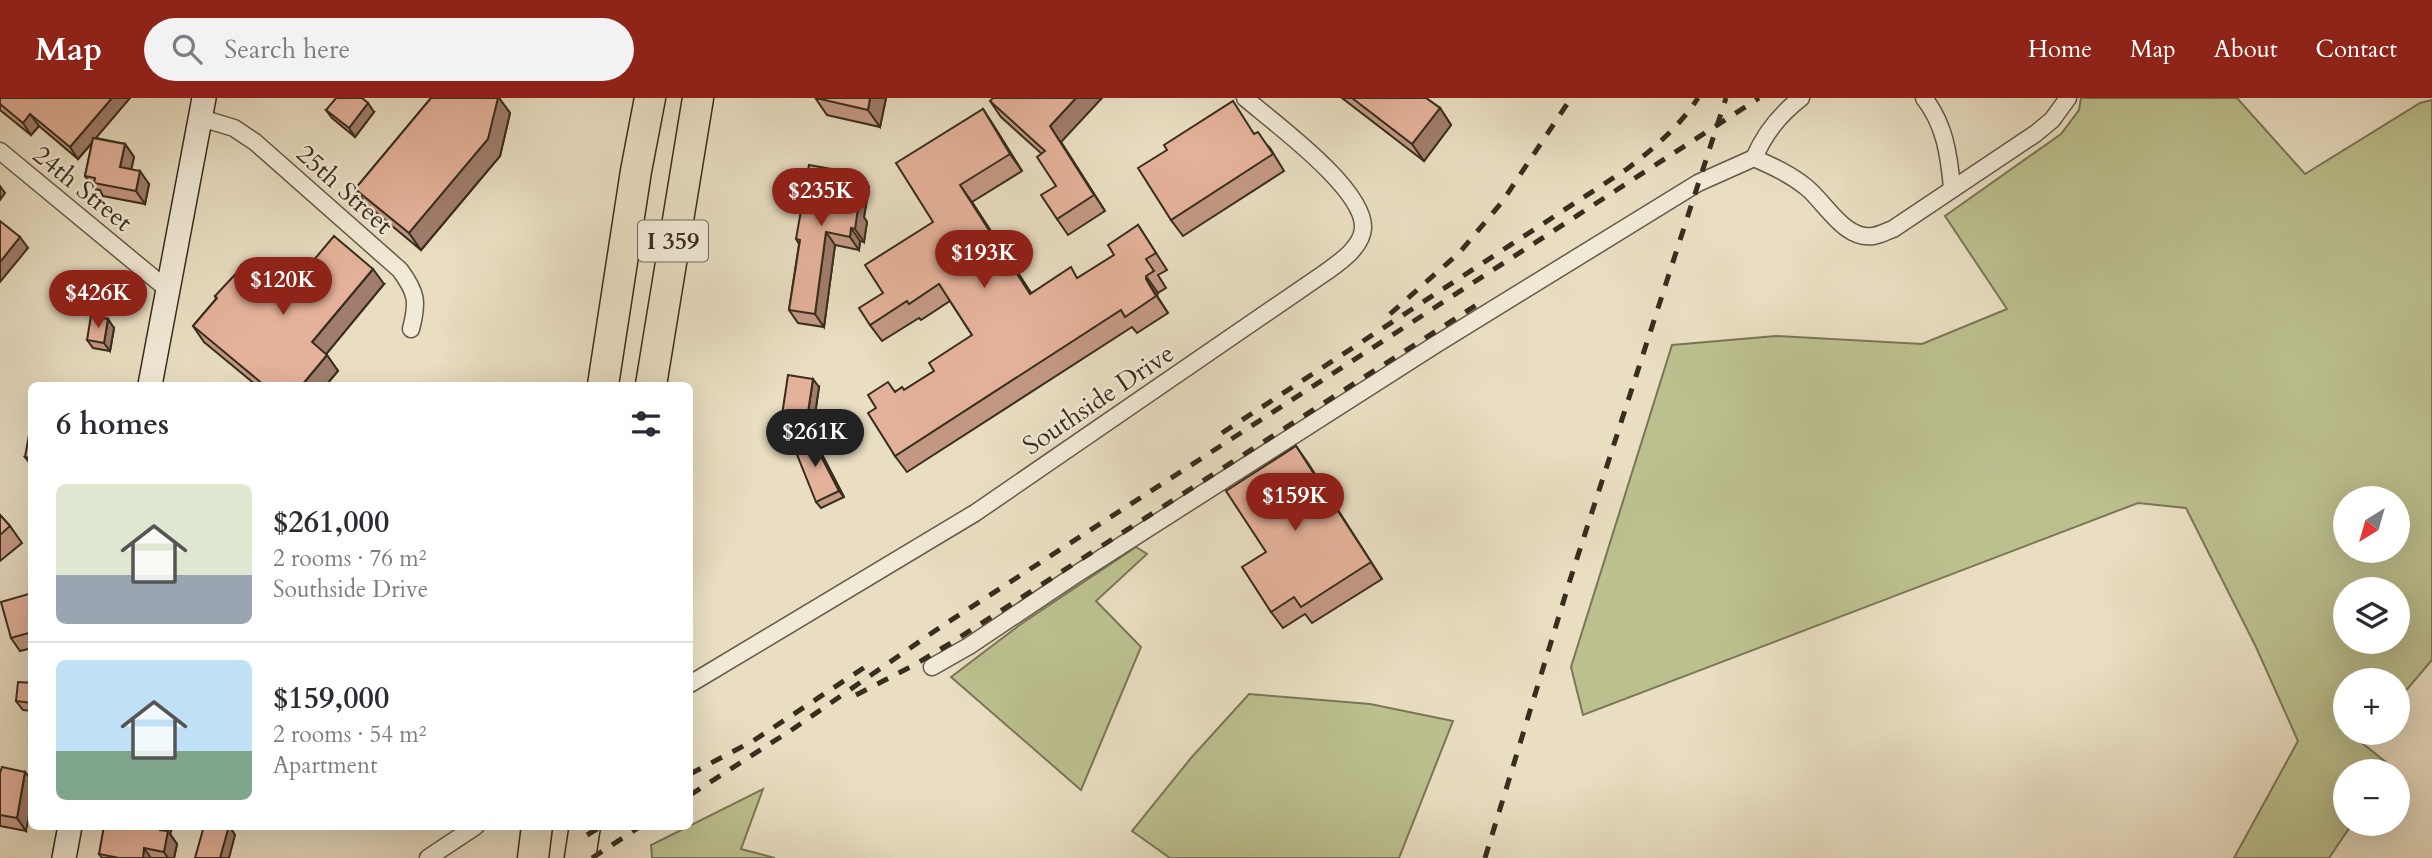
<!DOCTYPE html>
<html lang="en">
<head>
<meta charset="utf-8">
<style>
	body { margin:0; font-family:Cardo,serif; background:#f2f2f3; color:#2b2b33; height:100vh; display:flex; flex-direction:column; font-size:26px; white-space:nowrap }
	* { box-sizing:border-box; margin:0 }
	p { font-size:23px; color:#7c7c81 }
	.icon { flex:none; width:38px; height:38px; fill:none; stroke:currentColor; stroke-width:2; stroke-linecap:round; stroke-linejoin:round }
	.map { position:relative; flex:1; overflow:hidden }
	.sheet { position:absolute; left:28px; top:284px; width:665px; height:448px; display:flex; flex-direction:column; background:#fff; border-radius:10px; box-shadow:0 7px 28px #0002 }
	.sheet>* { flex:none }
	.needle { width:46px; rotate:217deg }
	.fabs { position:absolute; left:2333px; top:388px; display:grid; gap:14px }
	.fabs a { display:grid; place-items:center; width:77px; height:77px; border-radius:50%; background:#fff; box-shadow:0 7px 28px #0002; font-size:35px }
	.price { position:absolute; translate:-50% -60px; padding:0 16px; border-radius:24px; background:#8f2418; color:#fff; font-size:23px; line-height:46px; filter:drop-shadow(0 2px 4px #0008) }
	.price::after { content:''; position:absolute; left:50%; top:42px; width:21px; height:16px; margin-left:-10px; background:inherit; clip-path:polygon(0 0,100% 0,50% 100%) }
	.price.selected { background:#222; color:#fff }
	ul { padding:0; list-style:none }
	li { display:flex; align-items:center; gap:21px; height:175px; padding:0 28px }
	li+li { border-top:2px solid #e1e1e2 }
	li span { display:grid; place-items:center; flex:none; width:196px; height:140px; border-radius:10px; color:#555 }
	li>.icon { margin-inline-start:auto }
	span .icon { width:84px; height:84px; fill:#fffc; stroke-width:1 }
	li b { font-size:30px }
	h2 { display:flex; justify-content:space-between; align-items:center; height:84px; padding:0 28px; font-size:30px }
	header { display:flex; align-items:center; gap:42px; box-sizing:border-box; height:98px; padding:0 35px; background:#8f2418; color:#fff }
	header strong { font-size:33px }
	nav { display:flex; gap:38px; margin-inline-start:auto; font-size:24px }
	.search { width:490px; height:63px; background:#f2f2f3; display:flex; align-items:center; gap:18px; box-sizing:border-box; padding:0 24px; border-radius:38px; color:#7c7c81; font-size:26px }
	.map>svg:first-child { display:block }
</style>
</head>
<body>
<header>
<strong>Map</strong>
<div class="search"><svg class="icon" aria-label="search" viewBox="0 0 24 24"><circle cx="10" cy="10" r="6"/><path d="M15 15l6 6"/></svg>Search here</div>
<nav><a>Home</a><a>Map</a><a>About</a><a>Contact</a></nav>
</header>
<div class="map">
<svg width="2432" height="760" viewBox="0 0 2432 760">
	<rect width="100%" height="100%" fill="#e9dec2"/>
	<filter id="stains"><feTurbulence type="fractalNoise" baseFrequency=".00286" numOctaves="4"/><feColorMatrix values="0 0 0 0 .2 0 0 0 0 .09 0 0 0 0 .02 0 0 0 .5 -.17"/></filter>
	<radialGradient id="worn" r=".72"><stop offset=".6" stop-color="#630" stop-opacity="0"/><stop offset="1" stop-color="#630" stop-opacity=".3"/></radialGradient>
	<g fill="#bcc08f" stroke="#7a7656" stroke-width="2" fill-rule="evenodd">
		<path d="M2081,0H2237L2305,76L2420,5L2432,2V562L2398,602V583H2345V635H2369L2362,645L2392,669L2389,674H2345V726H2352L2329,760H2234L2298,643L2256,549L2186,410L2138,405L1583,617L1571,569L1672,247L1776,238L1922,246L2007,211L1945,118L2061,36L2079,12ZM2345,401H2398V453H2345ZM2345,492H2398V544H2345Z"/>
		<path d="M1136,449L1147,456L1096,503L1141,549L1081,692L951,579L1021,526Z"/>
		<path d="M1249,596L1370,606L1453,623L1399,760H1170L1132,733L1191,660Z"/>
		<path d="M763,691L741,751L775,760H652L651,747Z"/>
	</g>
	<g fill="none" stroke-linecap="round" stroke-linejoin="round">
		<g stroke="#655947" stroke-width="19">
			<g id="minor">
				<path d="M1924,0C1945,27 1949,57 1952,90"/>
				<path d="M201,20L234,30L255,44L400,172C417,195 418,204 411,231"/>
				<path d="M0,53L167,191"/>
				<path d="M1754,60C1765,35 1779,17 1801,0"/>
				<path d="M932,569L969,548L1075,477L1435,247L1698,85L1754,60C1772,68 1790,76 1806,89C1825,104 1844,142 1873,138C1880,137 1887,133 1893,131L2035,36L2052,22L2068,0"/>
				<path d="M690,586L975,415L1326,174C1340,164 1362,149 1363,130C1365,91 1274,25 1245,0"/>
				<path d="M428,760L476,728"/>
			</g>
		</g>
		<g stroke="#392d1e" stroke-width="26">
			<g id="secondary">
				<path d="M150,287L204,0"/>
				<path d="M64,760L70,728"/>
			</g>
		</g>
		<g stroke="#392d1e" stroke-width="33">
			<g id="motorway">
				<path d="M603,287L636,73L650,0"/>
				<path d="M651,287L698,0"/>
				<path d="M533,760L537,728"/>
				<path d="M580,760L585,728"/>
			</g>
		</g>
		<use href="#minor" stroke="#f1ead7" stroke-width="16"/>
		<use href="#secondary" stroke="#f1ead7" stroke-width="23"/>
		<use href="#motorway" stroke="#e9dec2" stroke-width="30"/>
		<g stroke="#392d1e" stroke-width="5" stroke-dasharray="12 12" stroke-linecap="butt">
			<path d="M1390,216L1460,154L1502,104L1571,0"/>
			<path d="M1222,335L1627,71C1653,51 1680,28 1698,0"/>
			<path d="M856,597L916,566L954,543L1481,204"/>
			<path d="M690,676L753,643L871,565"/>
			<path d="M690,697L793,631L942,528L1759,0"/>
			<path d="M587,737L602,728"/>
			<path d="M592,760L641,728"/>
			<path d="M1485,760L1570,482L1726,0"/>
		</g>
	</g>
	<g fill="#c49984" stroke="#392d1e" stroke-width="2">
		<path d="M0,0L96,40L125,46L134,59L131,71L149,86L145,106L103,98L100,92L94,91L85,78L92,45L78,61L39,28L31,37L0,12Z"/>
		<path d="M431,0H499L510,15L500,58L421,152L367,107L355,91Z"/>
		<path d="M886,0L880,29L827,17L816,1Z"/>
		<path d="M1342,0H1426L1440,10L1451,27L1424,63Z"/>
		<path d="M990,3L1061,44L1105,113L1068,137L1057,121L1056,88L1042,56L1001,19Z"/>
		<path d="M983,11L1022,73L972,104L1031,195L1078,180L1114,157L1138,127L1167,172L1158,177L1166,190L1158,195L1157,198L1168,215L1137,235L1132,229L907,374L895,358L876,310L895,293L904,292L934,273L972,237L950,203L921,222L919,220L882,243L870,227L883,195L933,124Z"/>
		<path d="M326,12L374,14L355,39L332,20Z"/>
		<path d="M1255,36L1270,50L1284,73L1183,138L1171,122Z"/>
		<path d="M860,76L869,89L864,119L867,124L864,144L860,143L859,152L835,147L824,229L798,225L789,212L799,146L796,141Z"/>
		<path d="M384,186L326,256L338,273L326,287H256L204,244L193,228L216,201L215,198L281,201Z"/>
		<path d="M114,230L110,253L93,250L87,242Z"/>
		<path d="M819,289L813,330L788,326L782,317Z"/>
		<path d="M815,343L844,399L821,410L816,404Z"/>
		<path d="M1296,348L1382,481L1312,525L1305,516L1283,530L1271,514L1266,454Z"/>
		<path d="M25,359L32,360V368Z"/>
		<path d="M0,417L10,428L22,445L0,463Z"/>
		<path d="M32,495V550L20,553L11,540Z"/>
		<path d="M32,585V613L23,612L16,603Z"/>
		<path d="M0,675L26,733L0,728Z"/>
		<path d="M171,733L170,736L177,746L174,760H102L99,756Z"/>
	</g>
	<g fill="#a07d6c" stroke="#392d1e" stroke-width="2">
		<path d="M112,0H130L78,61L70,49Z"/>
		<path d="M498,0H499L510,15L500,58L421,152L409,135Z"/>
		<path d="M870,0H886L880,29L868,12Z"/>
		<path d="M1076,0H1102L1061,44L1105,113L1050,28Z"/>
		<path d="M368,5L374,14L355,39L349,30Z"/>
		<path d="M1440,10L1451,27L1424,63L1412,46Z"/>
		<path d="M983,11L994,28L1022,73L1010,56Z"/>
		<path d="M30,16L39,28L31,37L23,25Z"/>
		<path d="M125,46L134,59L129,82L120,69Z"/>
		<path d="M140,73L149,86L145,106L136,93Z"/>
		<path d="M860,76L869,89L864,119L867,124L864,144L855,131L854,110Z"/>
		<path d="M960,87L972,104L1042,212L1030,196Z"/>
		<path d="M0,88L5,95L0,102Z"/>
		<path d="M851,130L860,143L859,152L850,139Z"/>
		<path d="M826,134L835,147L824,229L815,216Z"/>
		<path d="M20,139L28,150L0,184V164Z"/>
		<path d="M373,171L384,186L323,260L312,244Z"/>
		<path d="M1146,178L1158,195L1157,198L1168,215L1146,181Z"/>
		<path d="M108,221L114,230L110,253L104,245Z"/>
		<path d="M327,257L338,273L326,287H302Z"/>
		<path d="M813,281L819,289L813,330L807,321Z"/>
		<path d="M810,337L815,343L844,399L839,393Z"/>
		<path d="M1296,348L1308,365L1382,481L1371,464Z"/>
		<path d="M25,674L32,682V702L26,733L17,720Z"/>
		<path d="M160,728H167L171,733L170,736L177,746L174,760H168L164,754L160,732Z"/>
		<path d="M223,728H230V729L235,737L229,760H220Z"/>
		<path d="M144,750L151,760H143Z"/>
	</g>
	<g fill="#e4b29a" stroke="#392d1e" stroke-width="2">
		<path d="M0,0H112L70,49L30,16L23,25L0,6Z"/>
		<path d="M336,0H362L368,5L349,30L326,12Z"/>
		<path d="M431,0H498L488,41L409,135L355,91Z"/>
		<path d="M816,0H870L868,12Z"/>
		<path d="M993,0H1076L1050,28L1094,97L1057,121L1041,97L1056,88L1037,59L1045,53L990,3Z"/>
		<path d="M1352,0H1426L1440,10L1412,46Z"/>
		<path d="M1233,3L1254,36L1258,34L1273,56L1171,122L1138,70L1167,52L1164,47Z"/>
		<path d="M983,11L1010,56L960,87L1030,196L1071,169L1077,180L1114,157L1108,147L1138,127L1156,155L1146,161L1154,173L1146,178V181L1156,198L1125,219L1121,212L895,358L868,315L876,310L868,297L888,284L895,294L902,289L904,292L934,273L929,265L972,237L939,186L909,206L907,203L870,227L859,210L883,195L865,167L933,124L896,65Z"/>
		<path d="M93,40L125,46L120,69L140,73L136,93L94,85L95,80L85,78Z"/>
		<path d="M809,67L860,76L854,110L858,111L855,131L851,130L850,139L826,134L815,216L789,212L800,142L796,141Z"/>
		<path d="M0,123L20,139L0,164Z"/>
		<path d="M334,138L373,171L312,244L327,257L302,287H264L193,228L217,200L215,198L242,169L281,201Z"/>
		<path d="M91,218L108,221L104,245L87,242Z"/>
		<path d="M788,277L813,281L807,321L782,317Z"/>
		<path d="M31,326H32V360L25,359Z"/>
		<path d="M810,337L839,393L816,404L792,344Z"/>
		<path d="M1296,348L1371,464L1301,509L1294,499L1271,514L1242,469L1266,454L1226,393Z"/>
		<path d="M0,417L10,428L0,437Z"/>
		<path d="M32,495V534L11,540L1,504Z"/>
		<path d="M18,584L32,585V605L16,603Z"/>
		<path d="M2,669L25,674L17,720L0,717V675Z"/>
		<path d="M104,728H160V732L168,733L164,754L144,750L143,760H119L99,756Z"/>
		<path d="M204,728H229L220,760H195Z"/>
	</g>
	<g text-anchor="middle" stroke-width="5" stroke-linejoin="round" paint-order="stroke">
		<rect fill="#f1ead7" stroke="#706656" stroke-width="2" x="638" y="122.5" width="70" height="41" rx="5"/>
		<g font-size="24" font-weight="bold" fill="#392d1e">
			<text x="673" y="151">I 359</text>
		</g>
		<g font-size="26" fill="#392d1e" stroke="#f1ead7">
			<text transform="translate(83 90) rotate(39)" y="9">24th Street</text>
			<text transform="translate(345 91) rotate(42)" y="9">25th Street</text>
			<text transform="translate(1098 301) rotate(-34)" y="9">Southside Drive</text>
		</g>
	</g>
	<rect width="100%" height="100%" filter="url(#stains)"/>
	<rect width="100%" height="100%" fill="url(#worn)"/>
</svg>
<div class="fabs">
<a><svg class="needle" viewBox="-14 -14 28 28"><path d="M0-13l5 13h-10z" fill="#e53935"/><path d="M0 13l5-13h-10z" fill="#7c7c81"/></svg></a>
<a><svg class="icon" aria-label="layers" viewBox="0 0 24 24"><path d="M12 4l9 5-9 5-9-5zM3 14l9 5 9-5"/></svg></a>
<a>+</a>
<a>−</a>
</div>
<b class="price" style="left:821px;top:130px">$235K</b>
<b class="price" style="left:984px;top:192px">$193K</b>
<b class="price" style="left:283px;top:219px">$120K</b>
<b class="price" style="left:98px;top:232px">$426K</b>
<b class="price selected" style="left:815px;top:371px">$261K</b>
<b class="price" style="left:1295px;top:435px">$159K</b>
<section class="sheet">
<h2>6 homes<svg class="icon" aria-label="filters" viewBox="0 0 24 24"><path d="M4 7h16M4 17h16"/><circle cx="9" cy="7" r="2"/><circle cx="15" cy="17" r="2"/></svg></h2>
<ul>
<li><span style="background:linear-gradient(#dfe7d0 65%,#9aa5b1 0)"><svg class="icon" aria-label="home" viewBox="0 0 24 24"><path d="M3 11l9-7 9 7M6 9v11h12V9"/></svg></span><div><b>$261,000</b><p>2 rooms · 76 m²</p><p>Southside Drive</p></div></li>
<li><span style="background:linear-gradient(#bfe0f5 65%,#7fa58c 0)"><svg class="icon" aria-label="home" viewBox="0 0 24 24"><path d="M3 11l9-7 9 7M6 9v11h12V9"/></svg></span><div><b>$159,000</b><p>2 rooms · 54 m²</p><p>Apartment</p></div></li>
</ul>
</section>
</div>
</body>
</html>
